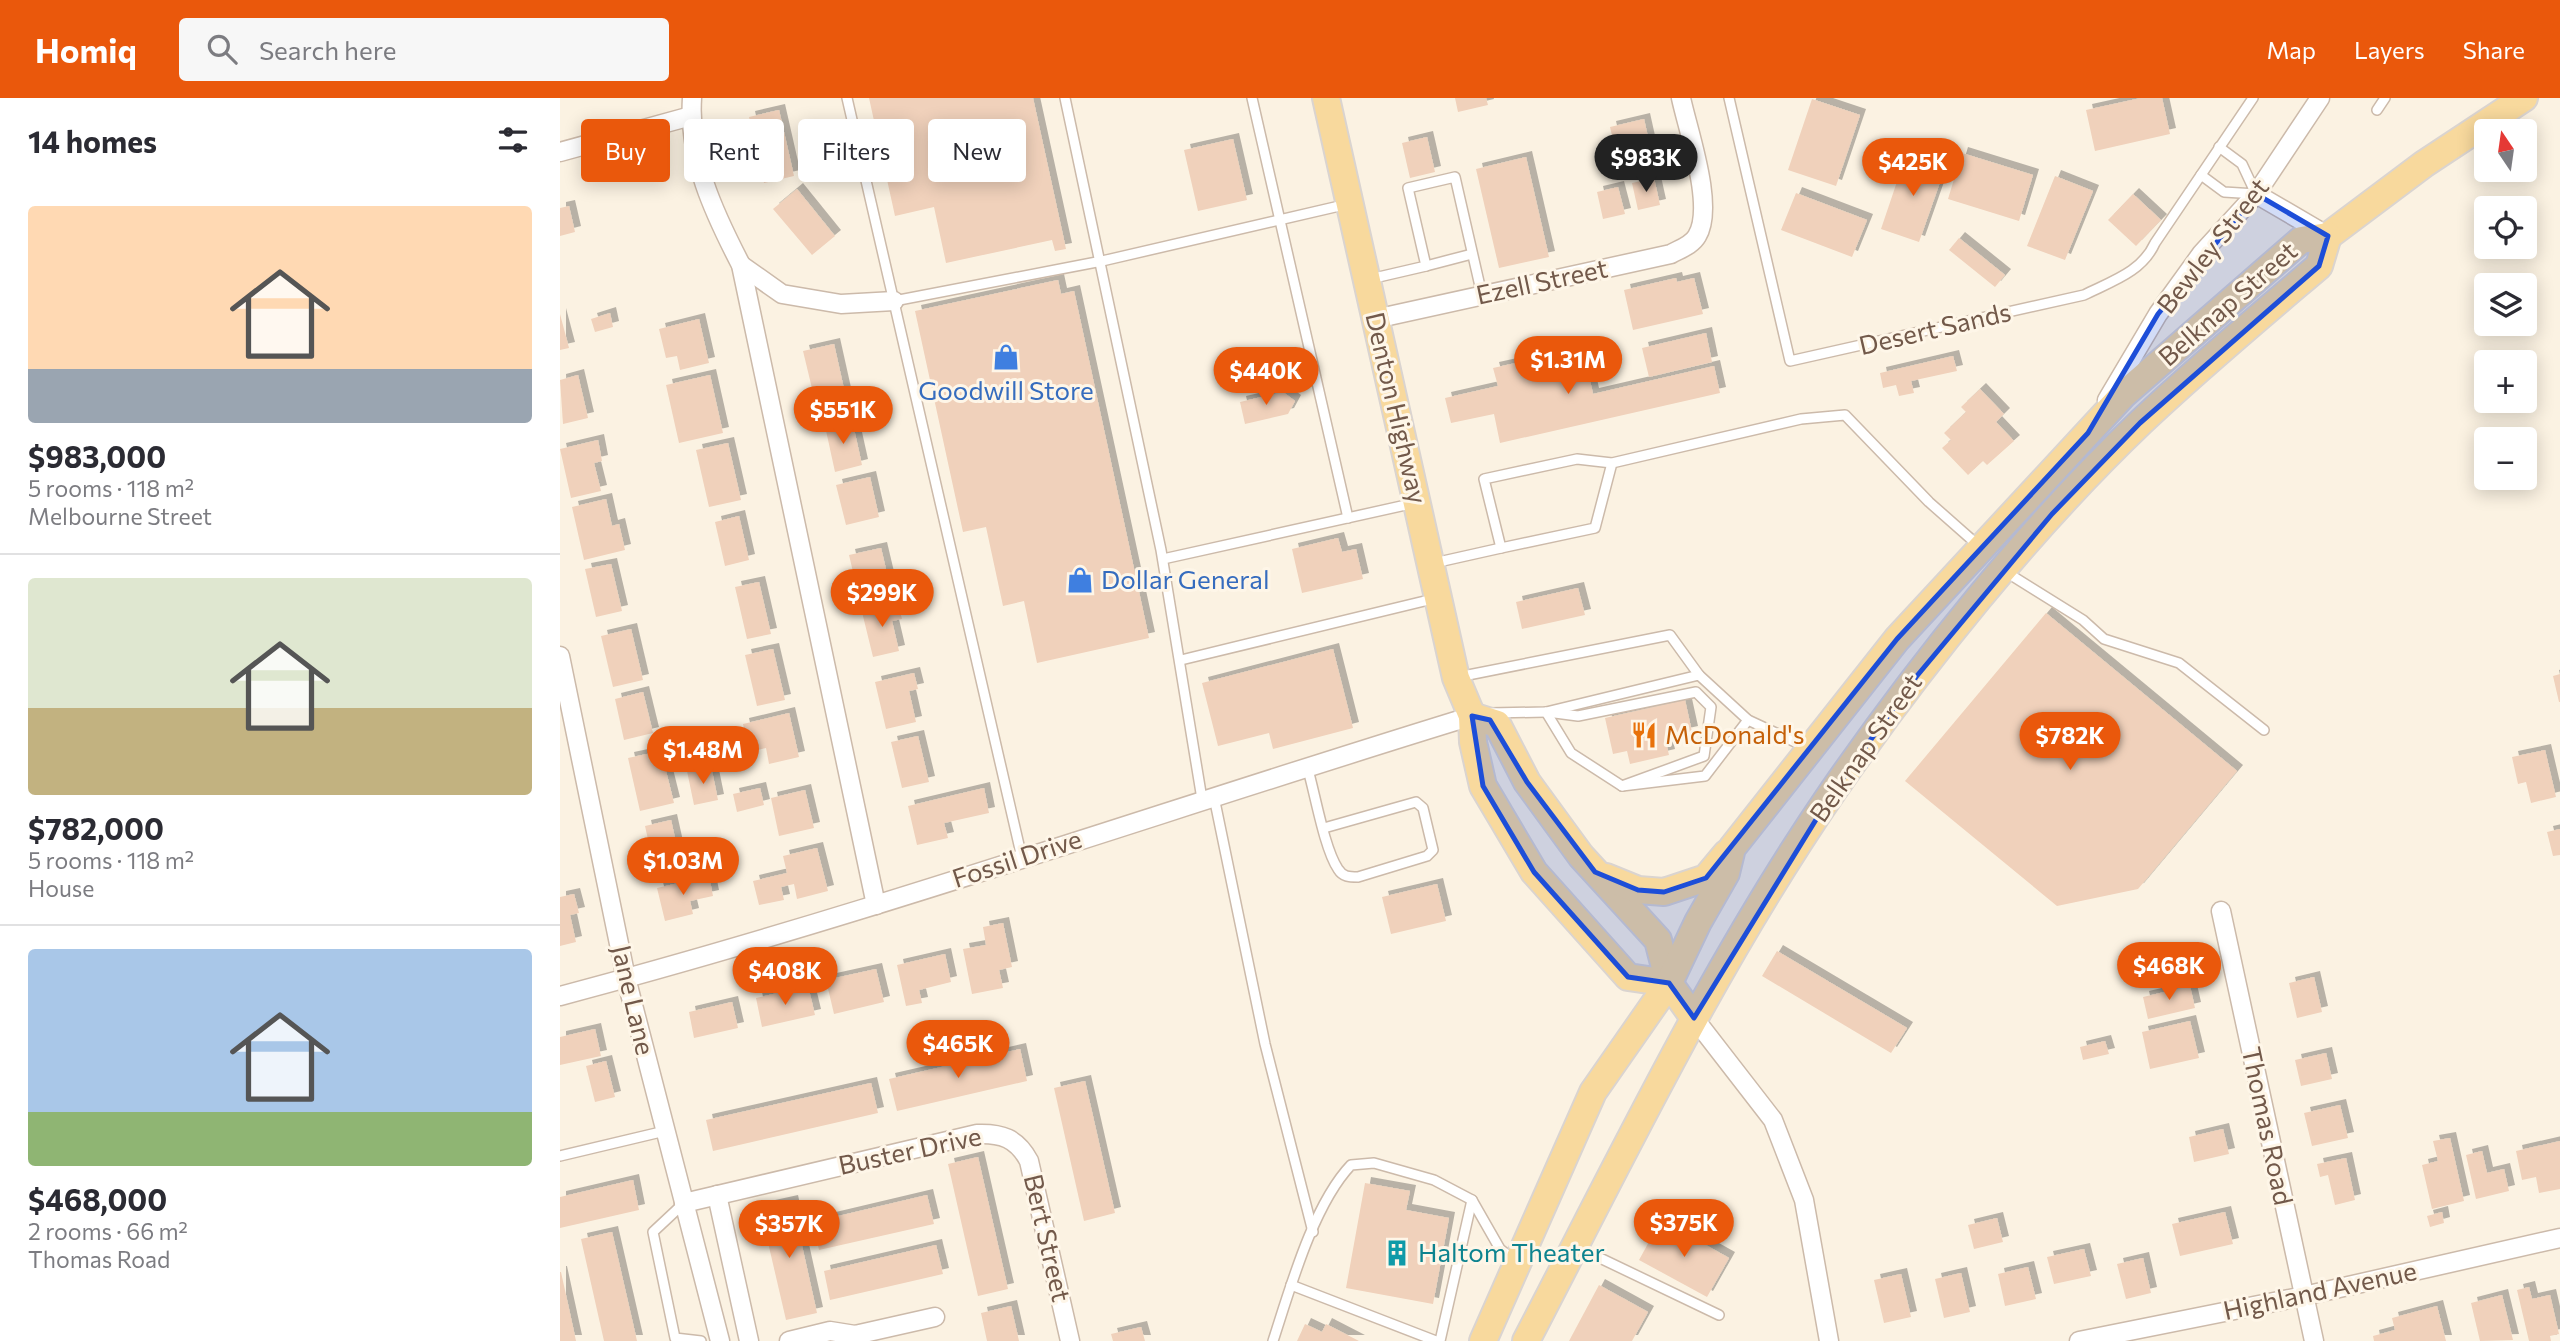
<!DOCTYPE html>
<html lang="en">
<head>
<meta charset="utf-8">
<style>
	body { margin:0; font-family:Commissioner,sans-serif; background:#f7f7f7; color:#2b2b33; height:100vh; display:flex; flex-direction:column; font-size:26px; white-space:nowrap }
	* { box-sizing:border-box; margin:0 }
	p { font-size:23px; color:#7c7c81 }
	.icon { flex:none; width:38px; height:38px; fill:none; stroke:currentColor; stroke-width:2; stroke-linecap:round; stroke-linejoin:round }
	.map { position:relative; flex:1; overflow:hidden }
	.panel { display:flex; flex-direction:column; background:#fff; width:560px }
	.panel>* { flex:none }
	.hud { position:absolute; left:21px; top:21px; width:665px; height:63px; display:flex; gap:14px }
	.needle { width:46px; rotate:347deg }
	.fabs { position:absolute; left:1914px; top:21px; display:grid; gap:14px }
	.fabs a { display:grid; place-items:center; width:63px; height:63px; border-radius:7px; background:#fff; box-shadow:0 4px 18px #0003; font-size:35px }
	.price { position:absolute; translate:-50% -60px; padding:0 16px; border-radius:24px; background:#ea580c; color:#fff; font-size:23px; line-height:46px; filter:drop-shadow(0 2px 4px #0008) }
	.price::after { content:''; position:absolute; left:50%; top:42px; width:21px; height:16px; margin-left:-10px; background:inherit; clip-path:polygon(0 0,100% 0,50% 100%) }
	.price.selected { background:#222; color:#fff }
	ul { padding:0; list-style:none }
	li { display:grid; align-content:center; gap:14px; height:371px; padding:0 28px }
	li+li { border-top:2px solid #e1e1e2 }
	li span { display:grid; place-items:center; height:217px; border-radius:7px; color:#555 }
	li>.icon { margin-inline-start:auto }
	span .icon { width:126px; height:126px; fill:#fffc; stroke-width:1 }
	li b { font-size:30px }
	h2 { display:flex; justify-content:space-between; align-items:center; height:84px; padding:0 28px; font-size:30px }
	.tag { padding:0 24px; border-radius:7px; background:#fff; box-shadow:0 4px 18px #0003; font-size:24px; line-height:63px }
	.tag.selected { background:#ea580c; color:#fff }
	header { display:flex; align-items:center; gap:42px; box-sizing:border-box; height:98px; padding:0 35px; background:#ea580c; color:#fff }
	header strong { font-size:33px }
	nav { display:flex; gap:38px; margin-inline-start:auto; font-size:24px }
	.search { width:490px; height:63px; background:#f7f7f7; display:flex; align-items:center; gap:18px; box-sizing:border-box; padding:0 24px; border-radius:7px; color:#7c7c81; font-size:26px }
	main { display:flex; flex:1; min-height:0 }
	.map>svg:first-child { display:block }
</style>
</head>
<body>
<header>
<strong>Homiq</strong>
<div class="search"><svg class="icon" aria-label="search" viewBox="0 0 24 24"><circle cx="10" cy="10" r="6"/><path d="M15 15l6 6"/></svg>Search here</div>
<nav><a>Map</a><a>Layers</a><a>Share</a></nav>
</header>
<main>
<section class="panel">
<h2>14 homes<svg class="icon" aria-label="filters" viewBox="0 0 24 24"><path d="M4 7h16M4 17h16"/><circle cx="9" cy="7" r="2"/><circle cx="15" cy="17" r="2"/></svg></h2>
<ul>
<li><span style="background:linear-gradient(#ffd9b3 75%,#9aa5b1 0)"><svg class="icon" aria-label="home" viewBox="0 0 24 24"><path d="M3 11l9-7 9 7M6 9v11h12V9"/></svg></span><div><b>$983,000</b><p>5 rooms · 118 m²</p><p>Melbourne Street</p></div></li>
<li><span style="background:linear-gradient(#dfe7d0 60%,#c2b280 0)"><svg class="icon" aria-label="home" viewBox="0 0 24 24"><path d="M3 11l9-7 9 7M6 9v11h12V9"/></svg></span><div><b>$782,000</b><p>5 rooms · 118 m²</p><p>House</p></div></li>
<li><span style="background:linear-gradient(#a9c7e8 75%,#8fb573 0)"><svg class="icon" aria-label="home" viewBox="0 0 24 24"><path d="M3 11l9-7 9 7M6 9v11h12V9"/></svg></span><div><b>$468,000</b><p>2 rooms · 66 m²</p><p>Thomas Road</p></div></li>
</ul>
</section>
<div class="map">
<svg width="2000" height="1243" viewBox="0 0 2000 1243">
	<defs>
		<filter id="shadow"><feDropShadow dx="6" dy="-6" stdDeviation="0" flood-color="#0004"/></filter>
	</defs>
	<rect width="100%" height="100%" fill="#fbf2e2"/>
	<g fill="#f0d1bb" filter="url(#shadow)">
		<path d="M309,0H473L506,151L495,153L492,142L386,165L374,109L335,118Z"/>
		<path d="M895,0H926L928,7L898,14Z"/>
		<path d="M1581,0H1602L1610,36L1535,53L1526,12Z"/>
		<path d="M1252,1L1300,17L1276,88L1228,72Z"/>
		<path d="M219,12L234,78L204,85L189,19Z"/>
		<path d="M1084,21L1090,48L1056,55L1050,29Z"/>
		<path d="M867,39L875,74L850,80L842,45Z"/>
		<path d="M673,41L687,102L638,113L624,52Z"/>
		<path d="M1402,55L1473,77L1459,123L1388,101Z"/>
		<path d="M1346,57L1385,70L1359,144L1321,131Z"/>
		<path d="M966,59L989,159L939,170L916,71Z"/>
		<path d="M1495,78L1533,93L1505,162L1467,148Z"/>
		<path d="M1094,80L1100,107L1078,112L1072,85Z"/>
		<path d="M1058,89L1065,116L1043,121L1037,94Z"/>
		<path d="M237,91L275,138L252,157L213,111Z"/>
		<path d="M1236,95L1307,122L1292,159L1221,132Z"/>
		<path d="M1573,96L1601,122L1576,148L1548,122Z"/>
		<path d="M9,108L15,134L0,138V110Z"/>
		<path d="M1399,140L1445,177L1435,189L1389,152Z"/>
		<path d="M1116,180L1117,184L1134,180L1143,216L1073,232L1064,192Z"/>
		<path d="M498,182L501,196L514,193L589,540L477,565L464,503L443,508L426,429L403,434L355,213Z"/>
		<path d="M50,215L53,229L35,234L31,221Z"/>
		<path d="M0,216L9,250L0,252Z"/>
		<path d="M139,221L149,265L120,272L117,258L106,260L99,231Z"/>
		<path d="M1146,235L1152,264L1089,279L1082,250Z"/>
		<path d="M274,246L286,300L256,307L243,253Z"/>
		<path d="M1023,250L1033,296L1154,268L1160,295L940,345L934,316L891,325L885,300L938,288L933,270Z"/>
		<path d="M1393,258L1397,273L1351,283L1354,295L1339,298L1336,287L1323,290L1320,275Z"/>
		<path d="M18,277L28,320L3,326L0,282Z"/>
		<path d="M150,277L163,335L119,345L106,287Z"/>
		<path d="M1420,291L1444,316L1436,324L1454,343L1427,367L1423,363L1408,377L1382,350L1391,342L1384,335L1406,314L1401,309Z"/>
		<path d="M723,294L735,303L728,316L685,326L680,304Z"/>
		<path d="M292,322L302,367L275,374L265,328Z"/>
		<path d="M38,342L42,363L34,365L41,393L11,400L0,351Z"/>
		<path d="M168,345L181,402L149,409L136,352Z"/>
		<path d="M310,379L319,419L286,427L276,387Z"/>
		<path d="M46,401L52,428L59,426L65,452L24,462L12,409Z"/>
		<path d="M179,418L189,462L165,468L155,424Z"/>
		<path d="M778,440L782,454L796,451L803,481L742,495L732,451Z"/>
		<path d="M321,450L330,488L298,495L289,457Z"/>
		<path d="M51,466L62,513L36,519L25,471Z"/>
		<path d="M199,484L211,536L187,541L175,489Z"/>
		<path d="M1018,490L1025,517L962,531L956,504Z"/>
		<path d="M338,506L342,521L332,523L339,553L313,559L302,514Z"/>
		<path d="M1486,515L1677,673L1578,791L1497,808L1345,683Z"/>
		<path d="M71,531L83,582L53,589L41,538Z"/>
		<path d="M213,551L225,602L197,608L185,557Z"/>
		<path d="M773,551L793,630L713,651L709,635L658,648L642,585Z"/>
		<path d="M354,575L358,591L349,593L356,624L326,631L315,584Z"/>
		<path d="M2000,576V604H1999L1993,578Z"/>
		<path d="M83,594L93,635L64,642L55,601Z"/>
		<path d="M1125,602L1132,634L1105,640L1109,657L1070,666L1067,653L1053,656L1045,620Z"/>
		<path d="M229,615L239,659L209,666L206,650L189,654L183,626Z"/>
		<path d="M358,638L369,684L342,690L331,644Z"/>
		<path d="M1985,652L1996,699L1971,705L1966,684L1958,686L1952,659Z"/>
		<path d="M101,653L114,705L80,713L68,660Z"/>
		<path d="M151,668L158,702L134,707L127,673Z"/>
		<path d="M200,690L204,707L177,714L173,696Z"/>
		<path d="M424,690L429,715L384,725L388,740L357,747L348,708Z"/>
		<path d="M245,692L254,730L219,738L211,700Z"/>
		<path d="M111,722L123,776L97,782L85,728Z"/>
		<path d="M2000,731V757L1993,758L1987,734Z"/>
		<path d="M257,750L268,793L237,801L234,786L221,789L224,802L199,807L193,783L227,775L223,758Z"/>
		<path d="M149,778L153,798L130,803L133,816L105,823L97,790Z"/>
		<path d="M877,786L886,823L831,836L822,799Z"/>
		<path d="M14,796L19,815L10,817L16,844L0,848V799Z"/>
		<path d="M443,825L452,869L439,872L443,890L412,896L403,851L426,847L423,829Z"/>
		<path d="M1217,853L1347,930L1331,955L1202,878Z"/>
		<path d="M385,856L391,884L359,892L362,905L346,908L337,867Z"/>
		<path d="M316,871L324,904L274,916L266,882Z"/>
		<path d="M1754,879L1762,914L1737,920L1729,885Z"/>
		<path d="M248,888L255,917L202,929L196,900Z"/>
		<path d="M1630,888L1635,910L1588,921L1583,899Z"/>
		<path d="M172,904L178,930L134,940L129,914Z"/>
		<path d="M1630,923L1639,960L1590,971L1582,934Z"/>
		<path d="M35,931L41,958L0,967V939Z"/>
		<path d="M1545,943L1549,956L1523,962L1520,949Z"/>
		<path d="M460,951L467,983L337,1013L329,981Z"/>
		<path d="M1766,955L1772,981L1741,988L1735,962Z"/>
		<path d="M46,963L55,999L35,1004L26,968Z"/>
		<path d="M525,983L555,1115L524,1123L494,990Z"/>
		<path d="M311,985L318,1015L153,1053L146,1022Z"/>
		<path d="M1780,1007L1788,1040L1752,1048L1744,1015Z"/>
		<path d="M1663,1031L1669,1056L1634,1064L1629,1039Z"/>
		<path d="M1890,1040L1904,1103L1872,1111L1862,1067L1878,1063L1873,1043Z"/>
		<path d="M2000,1043V1091L1979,1095L1976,1079L1962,1082L1956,1053Z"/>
		<path d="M1922,1053L1927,1075L1944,1071L1949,1093L1916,1101L1906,1057Z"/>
		<path d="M418,1059L448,1191L418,1198L388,1066Z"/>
		<path d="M1786,1060L1795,1102L1775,1107L1768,1077L1760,1079L1757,1066Z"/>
		<path d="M73,1082L79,1112L0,1130V1099Z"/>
		<path d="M805,1085L850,1093L846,1112L889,1120L873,1206L786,1190Z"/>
		<path d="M367,1097L374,1126L259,1152L253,1124Z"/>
		<path d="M232,1103L257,1215L226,1222L200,1110Z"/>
		<path d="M1665,1114L1673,1146L1620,1158L1612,1126Z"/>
		<path d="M1882,1114L1884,1125L1870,1129L1867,1118Z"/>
		<path d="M1437,1120L1443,1144L1414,1151L1408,1127Z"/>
		<path d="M1101,1122L1169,1160L1147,1199L1079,1162Z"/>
		<path d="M52,1134L77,1243H44L21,1141Z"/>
		<path d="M376,1147L383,1176L270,1202L264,1173Z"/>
		<path d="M1524,1151L1531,1178L1494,1186L1487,1159Z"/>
		<path d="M1583,1160L1591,1195L1566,1201L1557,1166Z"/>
		<path d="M1468,1169L1476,1201L1445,1208L1438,1176Z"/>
		<path d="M0,1174H1L16,1243H0Z"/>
		<path d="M1401,1175L1410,1214L1384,1220L1375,1181Z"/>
		<path d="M1341,1176L1351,1219L1324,1225L1314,1182Z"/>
		<path d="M1039,1187L1088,1214L1072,1243H1009Z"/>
		<path d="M1969,1189L1972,1201L1990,1197L1999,1236L1990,1238L1991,1243H1969L1957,1192Z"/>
		<path d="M1942,1197L1953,1242L1920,1243L1911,1205Z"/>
		<path d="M451,1208L459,1243H427L421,1215Z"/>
		<path d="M1877,1208L1886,1243H1814L1813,1238L1835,1232L1832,1220Z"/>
		<path d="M745,1226L762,1234L766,1226L799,1243H737Z"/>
		<path d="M581,1229L585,1243H553L551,1236Z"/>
	</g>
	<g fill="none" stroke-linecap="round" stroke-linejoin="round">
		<g stroke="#ccbaaa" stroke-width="12">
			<g id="lane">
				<path d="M287,0L462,760"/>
				<path d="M505,0L601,452L642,701"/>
				<path d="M692,0L788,420"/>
				<path d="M1169,0L1230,263L1524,197C1552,183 1582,174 1595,145L1693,0"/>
				<path d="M1817,12L1825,0"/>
				<path d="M1641,77L1664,94L1696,96L1682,66L1659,49"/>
				<path d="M866,168L912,156"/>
				<path d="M810,181L866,168L848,90L895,79L922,197"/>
				<path d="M334,203L542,163L788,106"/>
				<path d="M1052,365L1035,430L941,450L924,381L1017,361L1052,365L1241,321L1285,317L1369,404L1420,449"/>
				<path d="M603,461L855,405"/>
				<path d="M874,465L941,450"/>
				<path d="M1446,474L1523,522L1544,541L1619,565L1704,632"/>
				<path d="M621,562L877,500"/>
				<path d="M898,579L1110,537L1139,577"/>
				<path d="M986,614L1011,655L1062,688L1145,678L1188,622"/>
				<path d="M930,615L986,614L1139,577L1188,622L1248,650"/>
				<path d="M995,615L1018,618L1136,594L1151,609L1144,658L1062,688"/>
				<path d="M747,668C755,695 764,750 778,771C783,779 789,779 798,779L867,758L873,752L863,710L856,704L764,730"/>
				<path d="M654,699L705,946L753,1134"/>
				<path d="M0,1058L105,1033"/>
				<path d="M124,1105L93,1134L115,1240L141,1243"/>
				<path d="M1017,1149L1159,1217"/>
				<path d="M731,1187L876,1243"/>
				<path d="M713,1243C730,1191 753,1107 791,1067L814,1065L874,1082L912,1102L940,1151L954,1162"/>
				<path d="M880,1243L912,1102"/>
			</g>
		</g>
		<g stroke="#ccbaaa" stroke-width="21">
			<g id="street">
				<path d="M132,0C128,60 154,115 181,167L316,807"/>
				<path d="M0,54L131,18"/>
				<path d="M1696,96L1768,138"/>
				<path d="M181,167L222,196L281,206L334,203"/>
				<path d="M815,221L1111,156C1120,151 1132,147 1137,138C1155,109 1128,33 1121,0"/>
				<path d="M1547,302L1598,216L1642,155L1696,96L1760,0"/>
				<path d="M0,558L66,880L160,1243"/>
				<path d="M1661,813L1754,1243"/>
				<path d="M0,898C307,817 608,711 912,618"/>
				<path d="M1134,920L1213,1022L1244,1102L1269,1243"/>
				<path d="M157,1097L189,1243"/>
				<path d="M124,1105L417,1036C441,1035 457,1040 469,1063L510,1243"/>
				<path d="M229,1243L270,1233L295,1237L375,1219"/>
				<path d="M1519,1243L1744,1198L2000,1140"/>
			</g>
		</g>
		<g stroke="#dad4d0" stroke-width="30">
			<g id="primary">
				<path d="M766,0L896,580L912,618L913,644L923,688L974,774L1068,879L1109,885"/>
				<path d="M1768,138L1864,66L1964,0"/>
				<path d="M912,618L937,626L967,684L1021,758L1098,842L1109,885L1134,920"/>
				<path d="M1046,779L1078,792L1104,794L1146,780L1166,756"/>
				<path d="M923,1243L1033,994L1109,885L1138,824L1166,775L1172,750L1337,541L1563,297L1741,142L1768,138"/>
				<path d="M966,1243C1063,1057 1154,866 1273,693C1361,566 1469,431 1581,324C1638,270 1699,219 1759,168L1768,138"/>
			</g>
		</g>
		<use href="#lane" stroke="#fff" stroke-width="9"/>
		<use href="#street" stroke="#fff" stroke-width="18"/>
		<use href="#primary" stroke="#f8d99d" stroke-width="26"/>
	</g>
	<path fill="#1d4ed8" fill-opacity="0.2" stroke="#1d4ed8" stroke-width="5" stroke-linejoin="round" d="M1696,96L1768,138L1759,168L1580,325L1492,416L1356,579L1273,694L1134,920L1109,885L1068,879L974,774L923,688L912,618L930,622L967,684L1035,774L1078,792L1104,794L1146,780L1337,541L1528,335L1598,216Z"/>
	<defs>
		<g id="shop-bare" transform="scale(2.1)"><path d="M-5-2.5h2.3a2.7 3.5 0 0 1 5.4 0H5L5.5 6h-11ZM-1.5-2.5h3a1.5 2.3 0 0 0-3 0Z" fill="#3f7fe0" stroke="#fef6e8" stroke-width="2.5" paint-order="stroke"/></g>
		<g id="restaurant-bare" transform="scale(2.1)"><path d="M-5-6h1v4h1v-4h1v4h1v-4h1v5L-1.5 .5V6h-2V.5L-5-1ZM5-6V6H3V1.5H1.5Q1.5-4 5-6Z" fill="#e8710a" stroke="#fef6e8" stroke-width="2.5" paint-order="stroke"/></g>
		<g id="building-bare" transform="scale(2.1)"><path d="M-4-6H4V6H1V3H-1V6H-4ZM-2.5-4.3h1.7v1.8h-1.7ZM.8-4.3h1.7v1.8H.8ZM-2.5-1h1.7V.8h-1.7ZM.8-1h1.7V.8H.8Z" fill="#0f9aa8" stroke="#fef6e8" stroke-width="2.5" paint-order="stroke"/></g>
	</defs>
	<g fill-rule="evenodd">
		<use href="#shop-bare" x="446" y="259"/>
		<use href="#shop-bare" x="520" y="482"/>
		<use href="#restaurant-bare" x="1084" y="637"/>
		<use href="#building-bare" x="837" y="1155"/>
	</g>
	<g text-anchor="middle" stroke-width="6" stroke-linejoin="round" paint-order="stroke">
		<g font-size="26" fill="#72594a" stroke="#fef6e8">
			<text transform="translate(1653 148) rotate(-52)" y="9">Bewley Street</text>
			<text transform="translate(982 184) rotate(-12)" y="9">Ezell Street</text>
			<text transform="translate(1668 206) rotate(-41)" y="9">Belknap Street</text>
			<text transform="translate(1375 231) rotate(-13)" y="9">Desert Sands</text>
			<text transform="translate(836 310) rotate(77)" y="9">Denton Highway</text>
			<text transform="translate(1306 650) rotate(-55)" y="9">Belknap Street</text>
			<text transform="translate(457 761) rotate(-18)" y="9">Fossil Drive</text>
			<text transform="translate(73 902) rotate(77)" y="9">Jane Lane</text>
			<text transform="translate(1707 1028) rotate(78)" y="9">Thomas Road</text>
			<text transform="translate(350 1053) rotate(-12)" y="9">Buster Drive</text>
			<text transform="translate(487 1140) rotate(77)" y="9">Bert Street</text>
			<text transform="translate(1760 1193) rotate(-12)" y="9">Highland Avenue</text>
		</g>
		<g font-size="26" fill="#366cbe" stroke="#fef6e8">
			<text x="446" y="302">Goodwill Store</text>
			<text x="541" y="491" text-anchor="start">Dollar General</text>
		</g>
		<g font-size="26" fill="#c56008" stroke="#fef6e8" text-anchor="start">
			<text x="1105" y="646">McDonald's</text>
		</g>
		<g font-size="26" fill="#0d838f" stroke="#fef6e8" text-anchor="start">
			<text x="858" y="1164">Haltom Theater</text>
		</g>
	</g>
</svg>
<div class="fabs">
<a><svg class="needle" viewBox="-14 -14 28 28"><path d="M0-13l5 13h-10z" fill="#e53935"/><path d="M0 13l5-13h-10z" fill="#7c7c81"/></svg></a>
<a><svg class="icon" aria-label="locate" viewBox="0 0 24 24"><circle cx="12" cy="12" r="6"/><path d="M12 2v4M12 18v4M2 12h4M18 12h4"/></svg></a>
<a><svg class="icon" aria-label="layers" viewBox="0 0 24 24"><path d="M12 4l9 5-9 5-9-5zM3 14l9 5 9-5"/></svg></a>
<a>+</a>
<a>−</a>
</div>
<b class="price selected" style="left:1086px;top:96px">$983K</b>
<b class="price" style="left:1353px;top:100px">$425K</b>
<b class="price" style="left:1008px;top:298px">$1.31M</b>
<b class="price" style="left:706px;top:309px">$440K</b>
<b class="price" style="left:283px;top:348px">$551K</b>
<b class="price" style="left:322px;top:531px">$299K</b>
<b class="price" style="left:1510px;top:674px">$782K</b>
<b class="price" style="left:143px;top:688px">$1.48M</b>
<b class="price" style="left:123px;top:799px">$1.03M</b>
<b class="price" style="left:1609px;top:904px">$468K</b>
<b class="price" style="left:225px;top:909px">$408K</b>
<b class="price" style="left:398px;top:982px">$465K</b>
<b class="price" style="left:1124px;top:1161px">$375K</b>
<b class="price" style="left:229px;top:1162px">$357K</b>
<div class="hud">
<a class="tag selected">Buy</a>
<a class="tag">Rent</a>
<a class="tag">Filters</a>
<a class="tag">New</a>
</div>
</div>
</main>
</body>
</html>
